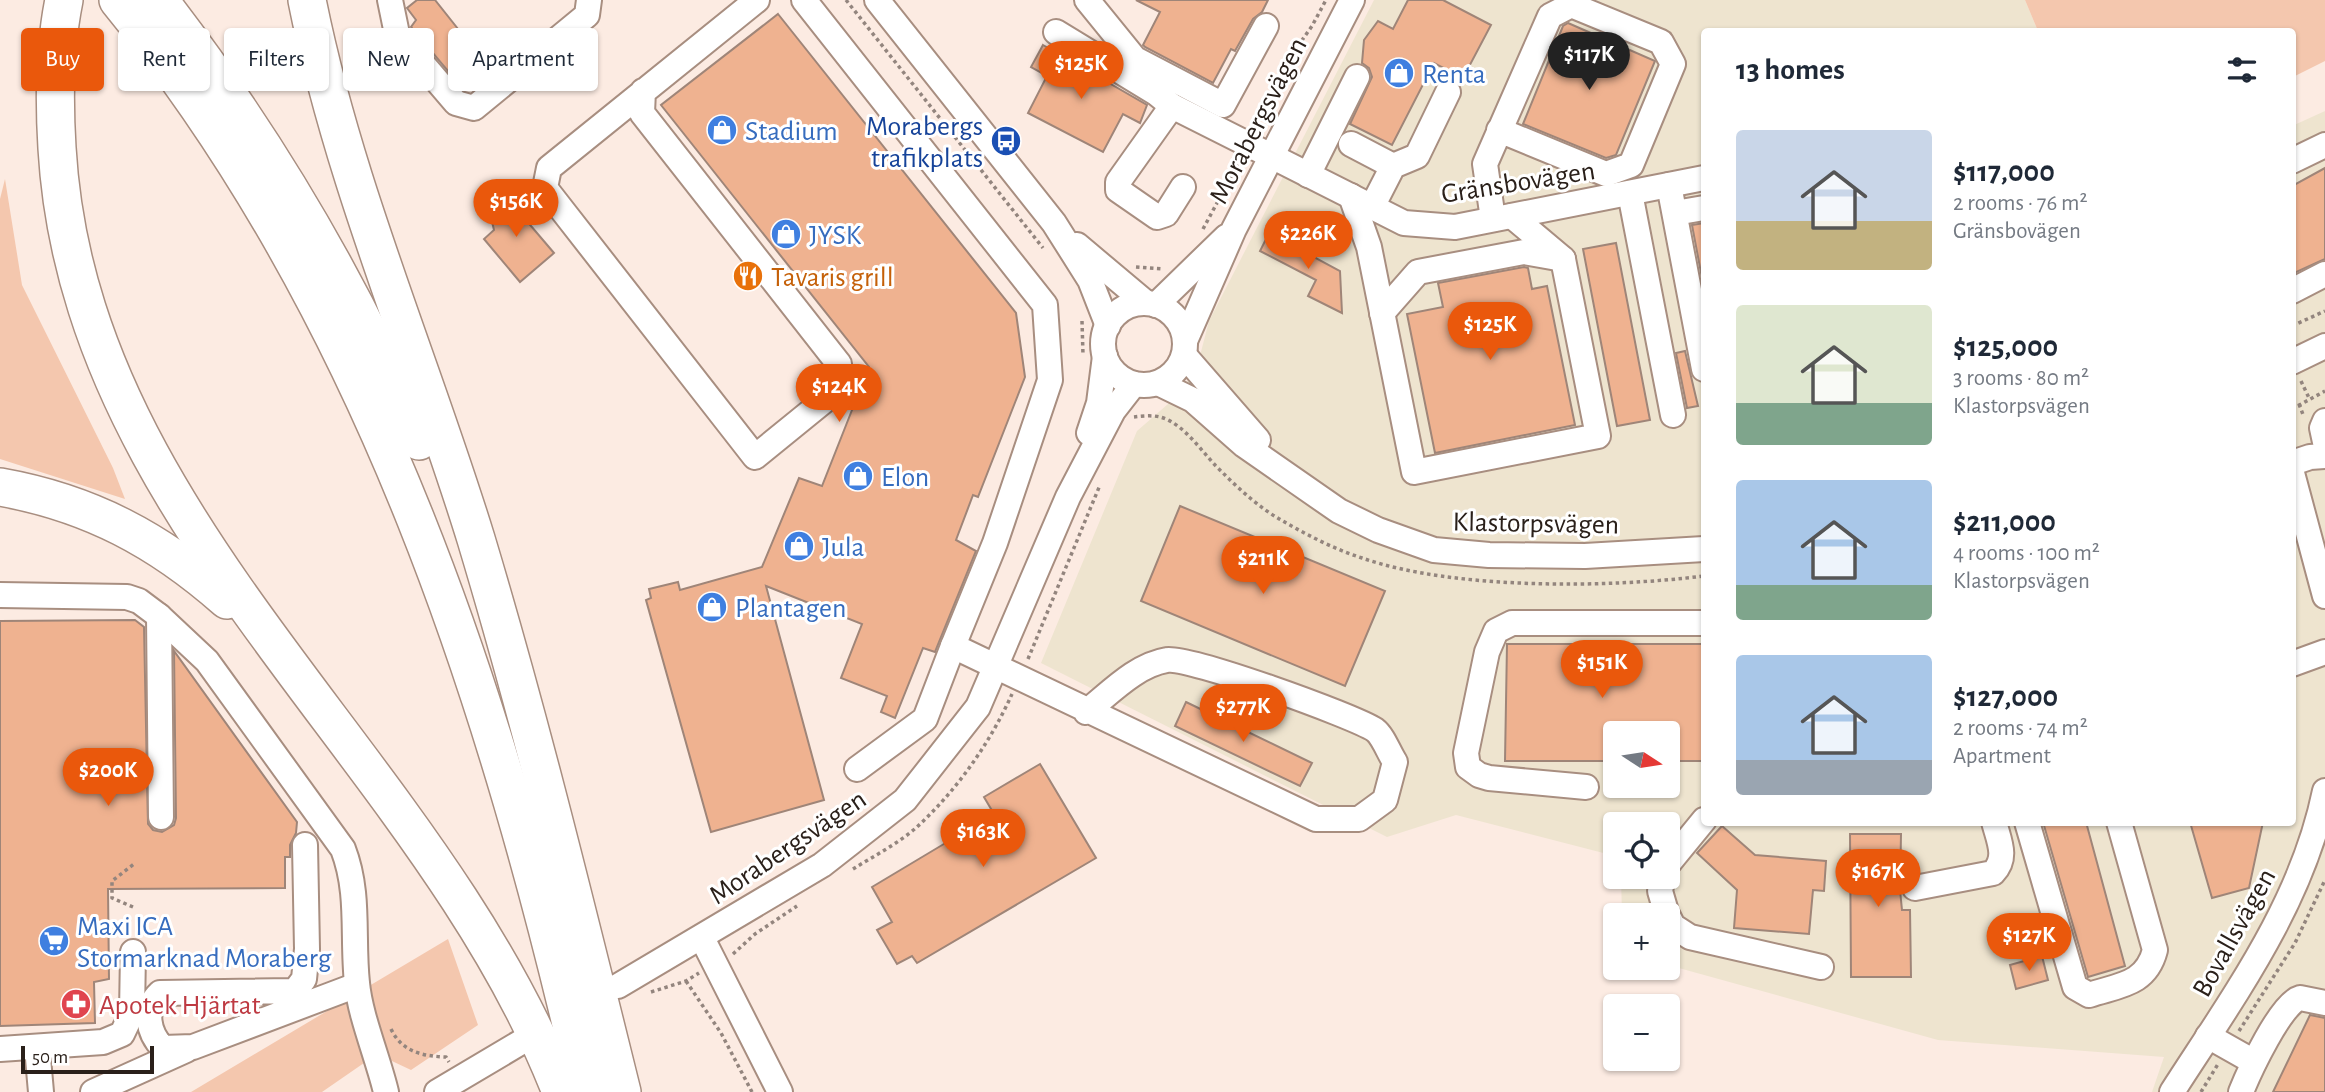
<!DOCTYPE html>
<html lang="en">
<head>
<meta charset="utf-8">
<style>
	body { margin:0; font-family:"Alegreya Sans",sans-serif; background:#f2f2f3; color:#1f2937; height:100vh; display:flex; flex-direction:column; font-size:26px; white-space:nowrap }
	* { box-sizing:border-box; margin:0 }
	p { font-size:23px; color:#747a83 }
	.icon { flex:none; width:38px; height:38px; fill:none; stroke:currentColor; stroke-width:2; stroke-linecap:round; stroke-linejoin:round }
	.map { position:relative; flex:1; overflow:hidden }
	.details { position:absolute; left:1701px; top:28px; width:595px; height:798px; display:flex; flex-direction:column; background:#fff; border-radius:7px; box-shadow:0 2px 5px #0004 }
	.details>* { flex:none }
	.top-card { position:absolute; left:21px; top:28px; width:665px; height:63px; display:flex; gap:14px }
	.needle { width:46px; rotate:102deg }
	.tools { position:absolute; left:1603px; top:721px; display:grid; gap:14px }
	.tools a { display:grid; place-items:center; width:77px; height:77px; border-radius:7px; background:#fff; box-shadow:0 2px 5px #0004; font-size:35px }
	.scale { position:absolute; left:21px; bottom:18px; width:133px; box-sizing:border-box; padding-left:7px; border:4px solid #2a201a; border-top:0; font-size:19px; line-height:24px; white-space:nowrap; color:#2a201a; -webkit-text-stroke:5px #fff; paint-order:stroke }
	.price { position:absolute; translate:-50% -60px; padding:0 16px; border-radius:24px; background:#ea580c; color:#fff; font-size:23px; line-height:46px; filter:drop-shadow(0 2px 4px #0008) }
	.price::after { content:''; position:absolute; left:50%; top:42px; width:21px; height:16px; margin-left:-10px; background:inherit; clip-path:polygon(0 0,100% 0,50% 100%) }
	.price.current { background:#222; color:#fff }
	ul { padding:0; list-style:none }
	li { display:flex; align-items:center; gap:21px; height:175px; padding:0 35px }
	li span { display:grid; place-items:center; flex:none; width:196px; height:140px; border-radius:7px; color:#555 }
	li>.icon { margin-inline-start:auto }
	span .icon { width:84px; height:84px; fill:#fffc; stroke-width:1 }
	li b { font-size:30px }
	h2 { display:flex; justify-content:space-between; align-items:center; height:84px; padding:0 35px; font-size:30px }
	.chip { padding:0 24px; border-radius:7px; background:#fff; box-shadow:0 2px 5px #0004; font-size:24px; line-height:63px }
	.chip.current { background:#ea580c; color:#fff }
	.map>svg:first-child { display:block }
</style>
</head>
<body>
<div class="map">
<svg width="2325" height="1092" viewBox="0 0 2325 1092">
	<rect width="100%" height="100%" fill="#fcebe2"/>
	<path fill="#eee4cf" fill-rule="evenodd" d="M1374,0H2025L2038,31L1704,32V822H2292V126L2325,111V1092H2152L2164,1057L1938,1040L1668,965V915H1622L1621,877H1668V824H1615V856L1456,815L1387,837L1041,663L1137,431L1168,404L1196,371L1209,321ZM1615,733H1668V786H1615Z"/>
	<g fill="#f4c7ae">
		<path d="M2025,0H2325V61L2293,77L2292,32L2038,31Z"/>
		<path d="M5,179L22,285L113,468L125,499L0,459V199Z"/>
		<path d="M448,939L478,1025L411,1070L377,1054L322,1092H191Z"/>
	</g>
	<g fill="#efb290" stroke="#9f8578" stroke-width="2">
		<path d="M417,0H435L489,68L463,89L411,27L416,20L407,8Z"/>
		<path d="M1136,0H1268L1262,12L1253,19L1235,51L1231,49L1213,83L1145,47L1143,45L1160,12Z"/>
		<path d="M1408,0H1443L1491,25L1463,78L1434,63L1392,145L1350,124L1372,77L1369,68L1362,63L1364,40L1378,21L1393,29Z"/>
		<path d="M778,14L1016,313L1025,377L978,497L973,495L956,540L976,551L935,652L923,648L895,718L881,712L887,696L841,678L862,624L766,586L824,800L711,832L646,600L651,598L649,589L678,582L680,590L762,567L799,478L822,486L869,367L661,105Z"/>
		<path d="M1568,23L1655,61L1616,155L1606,158L1523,124L1563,26Z"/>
		<path d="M1043,45L1147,105L1140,123L1123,114L1103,152L1028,113L1047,76L1031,67Z"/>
		<path d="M2325,168V259L2292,274V186Z"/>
		<path d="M518,196L525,219L554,253L520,282L484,239L494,230L488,205Z"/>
		<path d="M1704,223V278H1702L1692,225Z"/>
		<path d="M1269,233L1340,271L1342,313L1308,296L1316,280L1260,251Z"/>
		<path d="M1616,243L1650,420L1617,426L1583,249Z"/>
		<path d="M1524,267L1528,268L1532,289L1547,286L1575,425L1435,453L1407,314L1443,307L1438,283Z"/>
		<path d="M1685,351L1698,406L1687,408L1676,353Z"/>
		<path d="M1180,506L1385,591L1345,686L1141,601Z"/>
		<path d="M135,620L144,627L148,824L153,830L162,832L174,825L176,818L174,651L297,822L296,833L290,845V857H285V888L108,889L109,979L94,982L95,1023L0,1026V621Z"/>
		<path d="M1507,644H1703V761H1668V733H1615V761H1505Z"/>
		<path d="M1186,702L1312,763L1300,786L1175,726Z"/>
		<path d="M1040,764L1096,858L917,963L912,956L897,964L877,930L892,922L872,887L994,814L984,797Z"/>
		<path d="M2043,822H2086L2125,966L2088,977Z"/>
		<path d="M2190,822H2263L2249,888L2212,898Z"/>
		<path d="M1722,826L1755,855L1826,861L1824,891L1813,890L1809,934L1734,928L1737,890L1697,853Z"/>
		<path d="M1850,834H1901L1900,890L1902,910H1910L1911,977H1851Z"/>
		<path d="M2042,956L2048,980L2016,989L2010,965Z"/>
		<path d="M2310,1015L2325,1018V1092H2273Z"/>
	</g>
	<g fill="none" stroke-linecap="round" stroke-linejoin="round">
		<g stroke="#a88e80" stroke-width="28">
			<g id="minor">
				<path d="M390,0L397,34L456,103L474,108L587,15L589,0"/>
				<path d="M804,0L1045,305L1050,380L995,543L953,646L1316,819H1359L1385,800L1395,762C1389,753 1383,736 1375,730C1354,716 1188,656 1167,660C1136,665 1110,693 1086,712"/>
				<path d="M877,0L1054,223L1090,280L1108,326"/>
				<path d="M1087,0L1135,59L1223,105L1266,26"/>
				<path d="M1056,32L1156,93L1172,106L1404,223L1455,227L1704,178"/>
				<path d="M643,91L642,113L839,364L830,396L755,457L545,188L549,168L757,0"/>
				<path d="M1172,106L1118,182V190L1157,217L1166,214L1183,187"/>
				<path d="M1351,144L1393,166"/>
				<path d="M2292,161L2325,145"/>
				<path d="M1308,175L1357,77"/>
				<path d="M1669,185L1704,369"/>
				<path d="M1630,193L1673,415"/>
				<path d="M1351,196L1369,247L1414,472L1598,436L1563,259L1512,216"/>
				<path d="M1372,207L1393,166L1417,156L1448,92"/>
				<path d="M1675,213L1704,208"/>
				<path d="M1493,219L1485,164L1550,16L1571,5L1661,42L1673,64L1631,165L1606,174L1499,130"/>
				<path d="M1077,245L1146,303"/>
				<path d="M2292,291L2325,274"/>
				<circle cx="1144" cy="344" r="41"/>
				<path d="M1156,305L1226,237"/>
				<path d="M1382,313L1418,272L1524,252L1563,259"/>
				<path d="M1185,341L1234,229L1352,0"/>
				<path d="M1184,355L1258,440"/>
				<path d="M2292,362L2325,346"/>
				<path d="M1158,383L1193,400L1244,445L1339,511L1378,530L1434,550L1489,555L1585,556L1704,549"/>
				<path d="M2325,421L2322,428L2325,442"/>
				<path d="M1089,433L1099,403L1105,356"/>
				<path d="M2292,463L2310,457L2325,456"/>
				<path d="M2292,473L2325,596"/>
				<path d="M0,595L127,597L139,601L159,616L207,661L343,849C360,893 352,937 357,983C360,1016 378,1058 386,1092"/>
				<path d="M159,616L161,817"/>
				<path d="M2292,664L2325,652"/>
				<path d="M857,769L925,719L953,646"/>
				<path d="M1586,787L1489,778L1479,775L1468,767L1466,753L1487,652L1496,631L1512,623H1704"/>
				<path d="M2027,822L2075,987L2089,995C2119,985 2146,985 2155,950L2119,822"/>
				<path d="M305,845L307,949L304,979L295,991L160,993C143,1009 148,1033 163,1048L193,1047L357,985"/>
				<path d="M1668,864L1704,820"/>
				<path d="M1663,877L1660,891L1667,915"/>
				<path d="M1915,888L1993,873C2008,858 1999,841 1994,822"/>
				<path d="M1668,916L1673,926L1690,937L1821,967"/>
				<path d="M702,938L780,1092"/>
				<path d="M618,986L822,865L905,800L978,707L1068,497L1113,411L1134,384"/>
				<path d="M2208,1036L2254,1062"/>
				<path d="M37,1047L41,1092"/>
				<path d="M0,1049L103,1042L122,1034L132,1013L133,952"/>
				<path d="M93,1092L186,1050"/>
				<path d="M437,1092L523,1041"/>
				<path d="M2172,1092C2233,997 2302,904 2325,791"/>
				<path d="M2241,1092C2249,1072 2281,1003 2300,998L2325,1003"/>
			</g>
		</g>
		<g stroke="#a88e80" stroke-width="40">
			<g id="highway">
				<path d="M64,0C54,49 54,99 57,148C79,527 431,757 561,1092"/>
				<path d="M118,0C374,313 498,704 587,1092"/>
				<path d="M159,0C265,137 351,282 419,441"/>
				<path d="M307,0C344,185 421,360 476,539C531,722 576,907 622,1092"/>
				<path d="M0,487C90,503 159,540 227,600"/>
			</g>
		</g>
		<g stroke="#93857e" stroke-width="3.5" stroke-dasharray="3.5 3.5" stroke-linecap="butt">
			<path d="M846,0L1043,248"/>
			<path d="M1254,126L1286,63L1312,26L1326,0"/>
			<path d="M1203,229L1239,162"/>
			<path d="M1136,267L1163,269"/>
			<path d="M1082,321L1083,355"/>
			<path d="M2292,326L2325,311"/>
			<path d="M2301,381L2309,398"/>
			<path d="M2299,404L2304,417"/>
			<path d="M2292,409L2325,391"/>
			<path d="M1134,417C1142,416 1152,415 1160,417C1186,424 1204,456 1223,473C1240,490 1260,508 1281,520C1307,535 1334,549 1362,558C1454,590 1608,588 1704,576"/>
			<path d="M1028,659L1100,485"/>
			<path d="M853,869C874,856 899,843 917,827C957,790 990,743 1012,694"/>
			<path d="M133,907L112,898V881L134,864"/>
			<path d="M733,954L755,934L797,906"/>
			<path d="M686,981L721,1033L752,1092"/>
			<path d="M651,992L686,981L699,973"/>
			<path d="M391,1029C402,1052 422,1056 446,1057L449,1062"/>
			<path d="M2239,1031L2295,943L2325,880"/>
			<path d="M2201,1092L2218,1064"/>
		</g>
		<use href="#minor" stroke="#fff" stroke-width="24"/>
		<use href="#highway" stroke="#fff" stroke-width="37"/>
	</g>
	<defs>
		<g id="shop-disc" transform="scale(1.575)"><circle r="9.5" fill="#3f7fe0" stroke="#fff"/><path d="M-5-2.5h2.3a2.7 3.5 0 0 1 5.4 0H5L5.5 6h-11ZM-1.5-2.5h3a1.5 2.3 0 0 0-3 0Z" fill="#fff"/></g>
		<g id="bus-disc" transform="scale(1.575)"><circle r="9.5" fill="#1a4fb4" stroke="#fff"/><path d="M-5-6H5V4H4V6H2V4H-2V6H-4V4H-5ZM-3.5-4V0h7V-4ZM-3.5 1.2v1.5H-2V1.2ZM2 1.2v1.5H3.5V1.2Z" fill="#fff"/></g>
		<g id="restaurant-disc" transform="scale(1.575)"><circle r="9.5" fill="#e8710a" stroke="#fff"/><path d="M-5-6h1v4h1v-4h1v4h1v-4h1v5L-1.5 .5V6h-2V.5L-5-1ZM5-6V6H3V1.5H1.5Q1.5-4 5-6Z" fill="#fff"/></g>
		<g id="supermarket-disc" transform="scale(1.575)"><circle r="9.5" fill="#3f7fe0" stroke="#fff"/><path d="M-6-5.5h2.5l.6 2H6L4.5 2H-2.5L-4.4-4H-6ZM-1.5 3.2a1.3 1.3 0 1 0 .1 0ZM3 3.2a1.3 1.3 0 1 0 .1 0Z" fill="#fff"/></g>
		<g id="pharmacy-disc" transform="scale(1.575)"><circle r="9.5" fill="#e0444e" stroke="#fff"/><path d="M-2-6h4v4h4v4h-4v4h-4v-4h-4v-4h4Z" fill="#fff"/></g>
	</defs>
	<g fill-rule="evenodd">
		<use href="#shop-disc" x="1399" y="73"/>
		<use href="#shop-disc" x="722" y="130"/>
		<use href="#bus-disc" x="1006" y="141"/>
		<use href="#shop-disc" x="786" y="234"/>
		<use href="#restaurant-disc" x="748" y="276"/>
		<use href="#shop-disc" x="858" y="476"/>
		<use href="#shop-disc" x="799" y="546"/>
		<use href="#shop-disc" x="712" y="607"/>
		<use href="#supermarket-disc" x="54" y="941"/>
		<use href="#pharmacy-disc" x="76" y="1004"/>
	</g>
	<g text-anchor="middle" stroke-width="6" stroke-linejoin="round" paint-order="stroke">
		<g font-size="28" fill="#366cbe" stroke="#fff" text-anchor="start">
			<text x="1422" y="83">Renta</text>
			<text x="745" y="140">Stadium</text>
			<text x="809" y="244">JYSK</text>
			<text x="881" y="486">Elon</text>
			<text x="822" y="556">Jula</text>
			<text x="735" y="617">Plantagen</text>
			<text x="77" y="935">Maxi ICA<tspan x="77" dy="32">Stormarknad Moraberg</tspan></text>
		</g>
		<g font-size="28" fill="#2a201a" stroke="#fff">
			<text transform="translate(1257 120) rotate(-63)" y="10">Morabergsvägen</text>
			<text transform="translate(1518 181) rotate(-9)" y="10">Gränsbovägen</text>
			<text transform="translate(1536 522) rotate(1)" y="10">Klastorpsvägen</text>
			<text transform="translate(787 846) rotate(-34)" y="10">Morabergsvägen</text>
			<text transform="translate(2233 932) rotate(-61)" y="10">Bovallsvägen</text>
		</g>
		<g font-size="28" fill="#164399" stroke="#fff" text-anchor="end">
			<text x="983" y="135">Morabergs<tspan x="983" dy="32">trafikplats</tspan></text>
		</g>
		<g font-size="28" fill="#c56008" stroke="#fff" text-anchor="start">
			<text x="771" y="286">Tavaris grill</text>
		</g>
		<g font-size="28" fill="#be3a42" stroke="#fff" text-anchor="start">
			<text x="99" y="1014">Apotek Hjärtat</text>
		</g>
	</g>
</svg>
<div class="tools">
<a><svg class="needle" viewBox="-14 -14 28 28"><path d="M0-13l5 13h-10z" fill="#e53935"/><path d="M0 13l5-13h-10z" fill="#747a83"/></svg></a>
<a><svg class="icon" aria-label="locate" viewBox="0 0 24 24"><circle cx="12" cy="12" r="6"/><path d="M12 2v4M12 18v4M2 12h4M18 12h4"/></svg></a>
<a>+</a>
<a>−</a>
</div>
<div class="scale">50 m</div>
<b class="price current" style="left:1589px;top:92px">$117K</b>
<b class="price" style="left:1081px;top:101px">$125K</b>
<b class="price" style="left:516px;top:239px">$156K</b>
<b class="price" style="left:1308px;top:271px">$226K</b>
<b class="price" style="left:1490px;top:362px">$125K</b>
<b class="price" style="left:839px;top:424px">$124K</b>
<b class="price" style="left:1263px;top:596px">$211K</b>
<b class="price" style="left:1602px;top:700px">$151K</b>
<b class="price" style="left:1243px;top:744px">$277K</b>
<b class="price" style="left:108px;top:808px">$200K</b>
<b class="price" style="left:983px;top:869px">$163K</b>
<b class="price" style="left:1878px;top:909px">$167K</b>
<b class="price" style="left:2029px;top:973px">$127K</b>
<div class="top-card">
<a class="chip current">Buy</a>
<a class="chip">Rent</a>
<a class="chip">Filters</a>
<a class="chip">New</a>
<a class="chip">Apartment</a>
</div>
<section class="details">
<h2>13 homes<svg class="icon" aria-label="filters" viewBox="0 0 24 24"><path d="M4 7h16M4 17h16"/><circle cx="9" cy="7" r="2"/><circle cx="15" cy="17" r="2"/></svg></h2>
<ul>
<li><span style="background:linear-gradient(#c9d6e8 65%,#c2b280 0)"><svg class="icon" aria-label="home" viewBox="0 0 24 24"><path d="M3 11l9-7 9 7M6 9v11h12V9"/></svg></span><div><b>$117,000</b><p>2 rooms · 76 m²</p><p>Gränsbovägen</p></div></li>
<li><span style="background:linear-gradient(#dfe7d0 70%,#7fa58c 0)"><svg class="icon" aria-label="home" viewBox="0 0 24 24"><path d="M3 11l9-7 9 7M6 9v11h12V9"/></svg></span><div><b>$125,000</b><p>3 rooms · 80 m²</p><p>Klastorpsvägen</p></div></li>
<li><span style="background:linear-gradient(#a9c7e8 75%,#7fa58c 0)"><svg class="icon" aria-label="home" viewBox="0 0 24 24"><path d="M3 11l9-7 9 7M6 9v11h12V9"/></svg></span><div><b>$211,000</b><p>4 rooms · 100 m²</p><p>Klastorpsvägen</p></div></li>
<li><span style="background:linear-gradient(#a9c7e8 75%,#9aa5b1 0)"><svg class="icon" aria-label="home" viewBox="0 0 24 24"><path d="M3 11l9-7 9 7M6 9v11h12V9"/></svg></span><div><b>$127,000</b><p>2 rooms · 74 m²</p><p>Apartment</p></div></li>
</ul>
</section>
</div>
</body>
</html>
